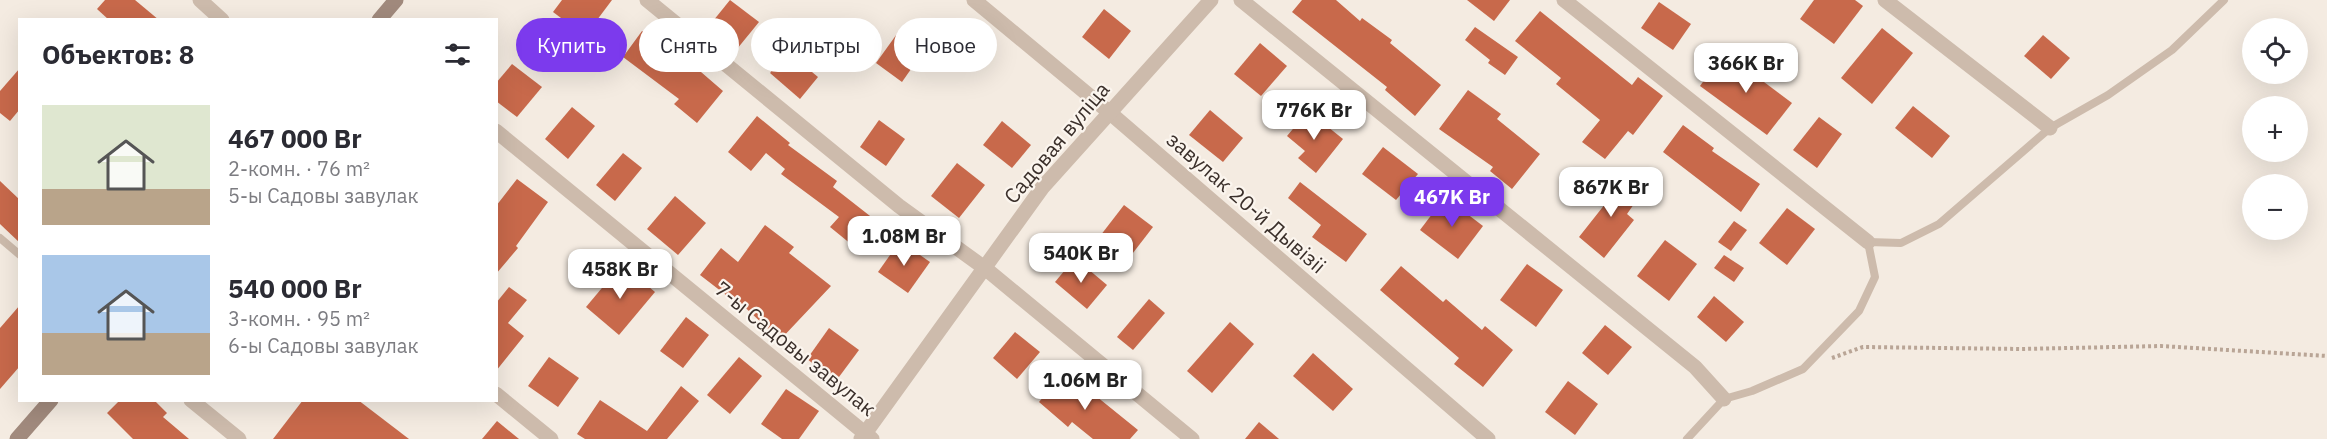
<!DOCTYPE html>
<html lang="ru">
<head>
<meta charset="utf-8">
<style>
	body { margin:0; font-family:"IBM Plex Sans",sans-serif; background:#f7f7f7; color:#2b2b33; height:100vh; display:flex; flex-direction:column; font-size:22px; white-space:nowrap }
	* { box-sizing:border-box; margin:0 }
	p { font-size:20px; color:#7c7c81 }
	.icon { flex:none; width:33px; height:33px; fill:none; stroke:currentColor; stroke-width:2; stroke-linecap:round; stroke-linejoin:round }
	.map { position:relative; flex:1; overflow:hidden }
	.details { position:absolute; left:18px; top:18px; width:480px; height:384px; display:flex; flex-direction:column; background:#fff; border-radius:0px; box-shadow:0 6px 24px #0002 }
	.details>* { flex:none }
	.guide { position:absolute; left:516px; top:18px; width:570px; height:54px; display:flex; gap:12px }
	.tools { position:absolute; left:2242px; top:18px; display:grid; gap:12px }
	.tools a { display:grid; place-items:center; width:66px; height:66px; border-radius:50%; background:#fff; box-shadow:0 6px 24px #0002; font-size:30px }
	.price { position:absolute; translate:-50% -51px; padding:0 14px; border-radius:12px; background:#fff; color:#222; font-size:20px; line-height:39px; filter:drop-shadow(0 2px 3px #0008) }
	.price::after { content:''; position:absolute; left:50%; top:36px; width:18px; height:14px; margin-left:-9px; background:inherit; clip-path:polygon(0 0,100% 0,50% 100%) }
	.price.active { background:#7c3aed; color:#fff }
	ul { padding:0; list-style:none }
	li { display:flex; align-items:center; gap:18px; height:150px; padding:0 24px }
	li span { display:grid; place-items:center; flex:none; width:168px; height:120px; border-radius:0px; color:#555 }
	li>.icon { margin-inline-start:auto }
	span .icon { width:72px; height:72px; fill:#fffc; stroke-width:1 }
	li b { font-size:26px }
	h2 { display:flex; justify-content:space-between; align-items:center; height:72px; padding:0 24px; font-size:26px }
	.tag { padding:0 21px; border-radius:27px; background:#fff; box-shadow:0 6px 24px #0002; font-size:21px; line-height:54px }
	.tag.active { background:#7c3aed; color:#fff }
	.map>svg:first-child { display:block }
</style>
</head>
<body>
<div class="map">
<svg width="2327" height="439" viewBox="0 0 2327 439">
	<rect width="100%" height="100%" fill="#f4ebe1"/>
	<g fill="#c8694b">
		<path d="M105,0H135L159,20H109L97,9Z"/>
		<path d="M562,0H612L585,36L553,12Z"/>
		<path d="M730,0L759,22L737,49L709,26Z"/>
		<path d="M1302,0H1336L1360,21L1362,18L1392,40L1390,43L1441,85L1415,116L1385,90L1387,87L1292,12Z"/>
		<path d="M1467,0H1510L1494,21Z"/>
		<path d="M1814,0H1855L1863,6L1834,44L1800,19Z"/>
		<path d="M1659,2L1691,24L1673,50L1641,28Z"/>
		<path d="M1104,9L1131,31L1109,59L1082,37Z"/>
		<path d="M1540,11L1632,85L1638,77L1663,96L1633,135L1628,131L1605,159L1582,142L1600,120L1556,84L1561,78L1515,41Z"/>
		<path d="M1475,27L1518,57L1505,75L1488,63L1490,60L1465,40Z"/>
		<path d="M1882,28L1913,53L1872,104L1841,78Z"/>
		<path d="M642,31L701,72L723,91L697,123L674,104L679,99L623,57Z"/>
		<path d="M899,31L925,49L902,82L876,63Z"/>
		<path d="M2043,35L2070,58L2051,79L2024,56Z"/>
		<path d="M1260,43L1287,66L1261,96L1234,74Z"/>
		<path d="M788,52L818,77L800,99L770,73Z"/>
		<path d="M1724,52L1792,103L1767,135L1700,86Z"/>
		<path d="M512,64L542,87L517,117L496,101V83Z"/>
		<path d="M20,68V109L10,121L0,113V91Z"/>
		<path d="M1468,90L1501,114L1497,119L1540,154L1512,189L1490,171L1493,167L1439,129Z"/>
		<path d="M1913,106L1950,136L1932,158L1895,128Z"/>
		<path d="M572,107L595,126L568,159L545,139Z"/>
		<path d="M1210,110L1243,138L1223,162L1189,135Z"/>
		<path d="M1308,111L1343,139L1316,173L1298,158L1305,151L1287,136Z"/>
		<path d="M757,116L790,143L788,145L837,181L833,187L879,223L857,249L830,227L839,217L781,174L785,169L766,153L751,171L728,152Z"/>
		<path d="M1819,117L1842,134L1817,168L1793,150Z"/>
		<path d="M879,120L905,139L886,166L860,147Z"/>
		<path d="M1002,121L1031,145L1012,168L983,145Z"/>
		<path d="M1683,125L1714,148L1712,151L1760,184L1741,212L1663,152Z"/>
		<path d="M1383,147L1418,174L1396,200L1362,174Z"/>
		<path d="M623,153L642,168L615,201L596,185Z"/>
		<path d="M957,163L985,185L959,218L931,196Z"/>
		<path d="M1615,176L1641,194L1627,214L1634,220L1604,258L1579,237L1613,194L1606,189Z"/>
		<path d="M517,179L548,202L516,246L518,248L496,274V206Z"/>
		<path d="M0,181L20,200V243L0,224Z"/>
		<path d="M1300,182L1367,234L1346,262L1312,237L1321,225L1288,198Z"/>
		<path d="M675,196L706,223L678,255L647,229Z"/>
		<path d="M1445,197L1483,226L1458,259L1420,230Z"/>
		<path d="M1124,205L1153,227L1126,262L1097,240Z"/>
		<path d="M1787,208L1815,229L1787,265L1759,243Z"/>
		<path d="M1734,221L1747,230L1731,251L1718,242Z"/>
		<path d="M765,225L794,247L789,253L831,286L780,340L737,300L735,302L700,275L721,248L738,262Z"/>
		<path d="M1665,240L1697,264L1669,301L1637,276Z"/>
		<path d="M900,241L930,262L908,293L878,272Z"/>
		<path d="M1724,255L1744,268L1734,282L1714,268Z"/>
		<path d="M1075,258L1107,285L1087,309L1055,282Z"/>
		<path d="M622,264L655,292L619,335L586,307Z"/>
		<path d="M1527,264L1563,290L1536,327L1500,300Z"/>
		<path d="M1401,266L1443,302L1446,299L1482,330L1485,326L1513,350L1483,387L1454,364L1459,358L1380,290Z"/>
		<path d="M509,287L527,300L508,323L524,336L496,371V303Z"/>
		<path d="M1714,296L1744,322L1726,342L1697,317Z"/>
		<path d="M1149,299L1165,313L1133,350L1117,337Z"/>
		<path d="M20,305V366L0,389V328Z"/>
		<path d="M686,317L709,335L683,368L660,351Z"/>
		<path d="M1230,322L1254,344L1212,393L1187,371Z"/>
		<path d="M1605,325L1632,347L1608,375L1582,353Z"/>
		<path d="M829,328L859,350L836,381L807,359Z"/>
		<path d="M1015,332L1040,352L1017,379L993,358Z"/>
		<path d="M1313,353L1353,389L1333,411L1293,376Z"/>
		<path d="M549,357L579,378L558,407L528,386Z"/>
		<path d="M739,357L762,376L730,414L707,395Z"/>
		<path d="M1065,371L1138,430L1130,439H1093L1072,422L1068,427L1039,402Z"/>
		<path d="M1568,381L1598,404L1575,435L1545,412Z"/>
		<path d="M681,386L699,401L667,439H585L577,434L600,400L647,431Z"/>
		<path d="M786,389L819,411L799,439H782L761,424Z"/>
		<path d="M120,400H154L167,413L163,417L189,439H133L107,413Z"/>
		<path d="M303,400H358L409,439H273Z"/>
		<path d="M497,421L519,439H482Z"/>
		<path d="M1259,422L1279,439H1245Z"/>
	</g>
	<g fill="none" stroke-linecap="round" stroke-linejoin="round">
		<path stroke="#b9a596" stroke-width="4" stroke-dasharray="3 3" stroke-linecap="butt" d="M1832,358L1863,347L2022,349L2161,346L2327,356"/>
		<g stroke="#cdbbac" stroke-width="8">
			<path d="M0,238L20,255"/>
			<path d="M1687,439L1724,399L1752,391L1803,369L1859,311L1875,277L1868,242L1901,243L1939,224L2050,128L2108,95L2172,50L2224,0"/>
		</g>
		<g stroke="#cdbbac" stroke-width="15">
			<path d="M200,0L222,20"/>
			<path d="M647,0L899,206L986,269L1192,439"/>
			<path d="M974,0L1109,112L1488,439"/>
			<path d="M1241,0L1695,367L1724,399"/>
			<path d="M1564,0L1868,242"/>
			<path d="M1885,0L2050,128"/>
			<path d="M496,131L872,439"/>
			<path d="M496,394L551,439"/>
			<path d="M191,400L239,439"/>
			<path d="M861,439L1042,188L1211,0"/>
		</g>
		<g stroke="#a18a7d" stroke-width="15">
			<path d="M379,20L396,0"/>
			<path d="M17,439L51,400"/>
		</g>
	</g>
	<g text-anchor="middle" stroke-width="4.5" stroke-linejoin="round" paint-order="stroke">
		<g font-size="21" fill="#3b302b" stroke="#fbf5ee">
			<text transform="translate(1057 143) rotate(-50)" y="7">Садовая вуліца</text>
			<text transform="translate(1246 203) rotate(41)" y="7">завулак 20-й Дывізіі</text>
			<text transform="translate(795 349) rotate(39)" y="7">7-ы Садовы завулак</text>
		</g>
	</g>
</svg>
<div class="tools">
<a><svg class="icon" aria-label="locate" viewBox="0 0 24 24"><circle cx="12" cy="12" r="6"/><path d="M12 2v4M12 18v4M2 12h4M18 12h4"/></svg></a>
<a>+</a>
<a>−</a>
</div>
<b class="price" style="left:1746px;top:94px">366K Br</b>
<b class="price" style="left:1314px;top:141px">776K Br</b>
<b class="price" style="left:1611px;top:218px">867K Br</b>
<b class="price active" style="left:1452px;top:228px">467K Br</b>
<b class="price" style="left:904px;top:267px">1.08M Br</b>
<b class="price" style="left:1081px;top:284px">540K Br</b>
<b class="price" style="left:620px;top:300px">458K Br</b>
<b class="price" style="left:1085px;top:411px">1.06M Br</b>
<div class="guide">
<a class="tag active">Купить</a>
<a class="tag">Снять</a>
<a class="tag">Фильтры</a>
<a class="tag">Новое</a>
</div>
<section class="details">
<h2>Объектов: 8<svg class="icon" aria-label="filters" viewBox="0 0 24 24"><path d="M4 7h16M4 17h16"/><circle cx="9" cy="7" r="2"/><circle cx="15" cy="17" r="2"/></svg></h2>
<ul>
<li><span style="background:linear-gradient(#dfe7d0 70%,#b9a48a 0)"><svg class="icon" aria-label="home" viewBox="0 0 24 24"><path d="M3 11l9-7 9 7M6 9v11h12V9"/></svg></span><div><b>467 000 Br</b><p>2-комн. · 76 m²</p><p>5-ы Садовы завулак</p></div></li>
<li><span style="background:linear-gradient(#a9c7e8 65%,#b9a48a 0)"><svg class="icon" aria-label="home" viewBox="0 0 24 24"><path d="M3 11l9-7 9 7M6 9v11h12V9"/></svg></span><div><b>540 000 Br</b><p>3-комн. · 95 m²</p><p>6-ы Садовы завулак</p></div></li>
</ul>
</section>
</div>
</body>
</html>
